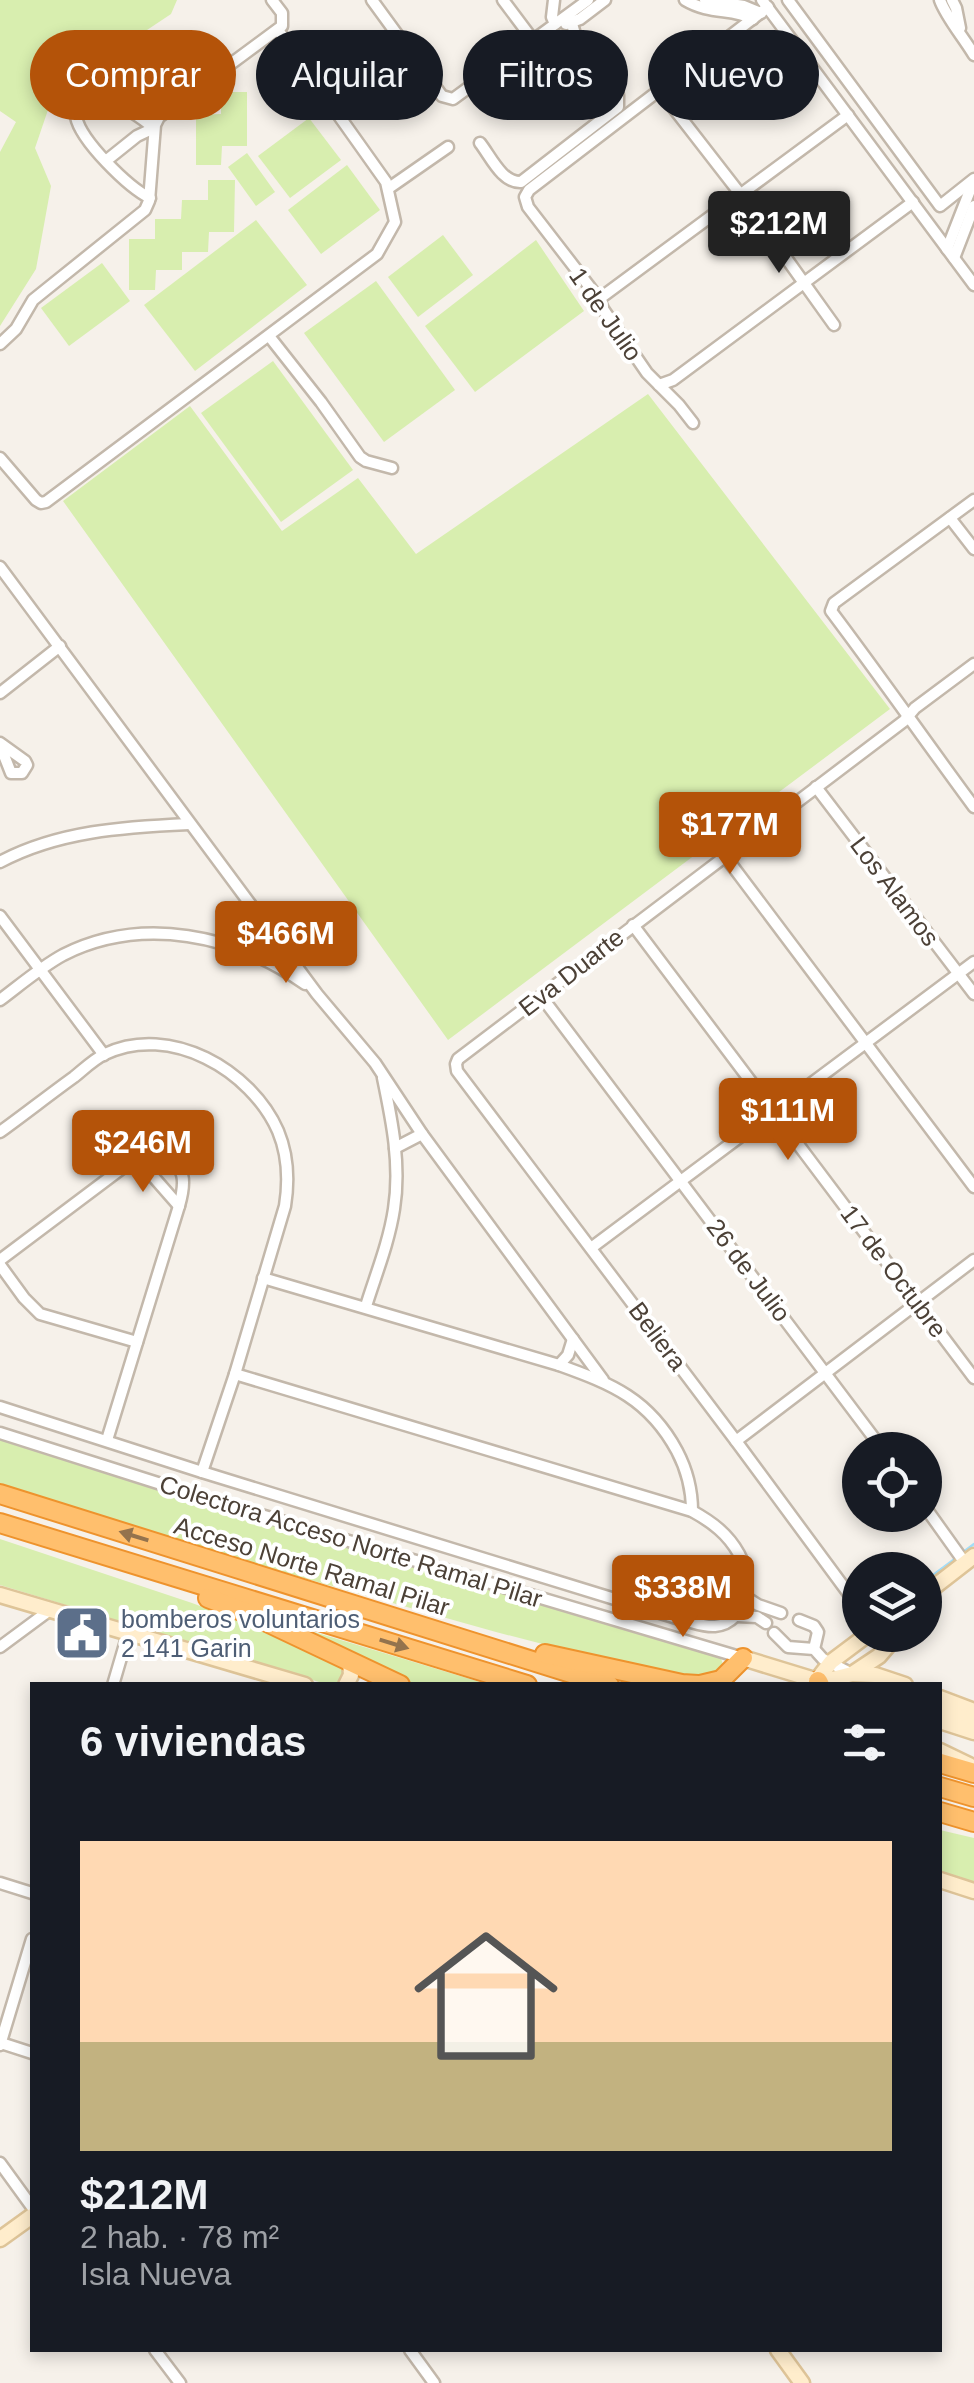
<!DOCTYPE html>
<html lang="es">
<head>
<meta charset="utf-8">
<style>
	body { margin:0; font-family:Helvetica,sans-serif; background:#242831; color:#f1f3f6; height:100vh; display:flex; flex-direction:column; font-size:38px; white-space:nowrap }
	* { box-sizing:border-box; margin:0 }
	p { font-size:32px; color:#9ea1a6 }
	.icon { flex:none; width:55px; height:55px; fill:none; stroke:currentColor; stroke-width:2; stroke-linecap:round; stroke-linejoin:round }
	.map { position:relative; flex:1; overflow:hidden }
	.panel { position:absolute; left:30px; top:1682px; width:912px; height:670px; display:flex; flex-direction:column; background:#171b24; border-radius:0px; box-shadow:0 5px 15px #0003 }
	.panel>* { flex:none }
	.banner { position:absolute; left:30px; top:30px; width:915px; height:90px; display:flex; gap:20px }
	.tools { position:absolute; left:842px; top:1432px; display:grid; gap:20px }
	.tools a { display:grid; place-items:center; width:100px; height:100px; border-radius:50%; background:#171b24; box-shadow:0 5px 15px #0003; font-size:50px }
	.price { position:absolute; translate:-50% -85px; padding:0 22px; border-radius:10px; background:#b45309; color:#fff; font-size:32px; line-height:65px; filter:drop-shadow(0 2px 5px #0008) }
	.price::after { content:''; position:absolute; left:50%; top:60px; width:30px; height:22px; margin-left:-15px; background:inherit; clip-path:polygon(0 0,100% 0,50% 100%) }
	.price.selected { background:#222; color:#fff }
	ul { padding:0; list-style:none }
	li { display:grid; align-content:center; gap:20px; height:530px; padding:0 50px }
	li span { display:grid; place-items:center; height:310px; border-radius:0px; color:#555 }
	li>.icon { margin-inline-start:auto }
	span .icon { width:180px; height:180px; fill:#fffc; stroke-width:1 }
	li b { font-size:42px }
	h2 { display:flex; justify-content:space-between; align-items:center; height:120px; padding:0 50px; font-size:42px }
	.pill { padding:0 35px; border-radius:45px; background:#171b24; box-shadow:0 5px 15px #0003; font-size:35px; line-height:90px }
	.pill.selected { background:#b45309; color:#fff }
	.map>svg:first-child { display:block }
</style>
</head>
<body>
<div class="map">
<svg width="974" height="2383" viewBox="0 0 974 2383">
	<rect width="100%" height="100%" fill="#f6f1ea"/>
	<g fill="#d8eeaf">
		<path d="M0,0H177L171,14L93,66L50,104L35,148L51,186L36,269L0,326V152L16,122L0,111Z"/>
		<path d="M221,92H247V146H222L221,165H196V115L221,114Z"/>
		<path d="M309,118L341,160L290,198L258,156Z"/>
		<path d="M247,153L275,192L256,206L228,167Z"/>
		<path d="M347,165L380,210L321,254L288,210Z"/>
		<path d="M208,180H235L234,232H209L208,252H182V270H156L155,290H129V239H155V219H181L182,200H208Z"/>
		<path d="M256,220L307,285L195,371L144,305Z"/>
		<path d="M443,235L473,275L418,317L388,277Z"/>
		<path d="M536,240L584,311L475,392L425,326Z"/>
		<path d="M102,263L130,301L69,346L41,308Z"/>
		<path d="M376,281L455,390L384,442L304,333Z"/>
		<path d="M273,361L353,470L281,522L201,413Z"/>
		<path d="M648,394L890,709L448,1040L63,501L190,406L282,531L358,478L416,554Z"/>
		<path d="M0,1438L244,1515L712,1652L721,1658L723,1665L716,1678L654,1673L496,1632L300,1577L0,1485Z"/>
		<path d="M0,1539L192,1603L256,1627L339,1666L343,1671C342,1681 338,1684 329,1685L0,1585Z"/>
		<path d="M301,1628L490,1685H406L295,1629Z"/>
		<path d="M940,1830L974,1838V1882L940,1872Z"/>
	</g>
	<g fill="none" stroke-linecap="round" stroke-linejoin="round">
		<g stroke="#a2ddf8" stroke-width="2.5">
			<path d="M962,1553L974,1544"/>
			<path d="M925,1581L956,1558"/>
		</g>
		<g stroke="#c3b8ab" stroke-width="15">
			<g id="street">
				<path d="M372,0L442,96L453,99L588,0"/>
				<path d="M503,0L533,40"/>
				<path d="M554,0L552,17L555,24"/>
				<path d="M685,0C710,15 732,8 753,19"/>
				<path d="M705,0L744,6L761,13"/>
				<path d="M762,0L974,285"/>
				<path d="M788,0L940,206L974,179"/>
				<path d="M940,0C946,17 964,38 974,55"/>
				<path d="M952,0L956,8L960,28"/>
				<path d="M566,24L580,19L605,0"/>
				<path d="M661,92L741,195L834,325"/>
				<path d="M480,143C491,157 502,183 521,182L618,107V95L575,34L572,24"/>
				<path d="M107,160L137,136L154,128C133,111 97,85 76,117C81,141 128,187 150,198"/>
				<path d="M389,188L448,147"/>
				<path d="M947,249L974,180"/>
				<path d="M954,258L974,206"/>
				<path d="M599,299L848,115"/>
				<path d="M269,336L321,402L360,457L366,461L392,468"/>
				<path d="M0,344L16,329L33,300L145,210L149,201L155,125L159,117L282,26V13L272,0"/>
				<path d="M659,385L673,380L913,202"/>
				<path d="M693,423L679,405L647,373L603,309L599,299L528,207L525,197L529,190L768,7"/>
				<path d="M0,458L36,500L41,503L46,502L377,254L395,222L386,182L278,30"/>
				<path d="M974,500L834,603L831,611C880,676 926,742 974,807"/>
				<path d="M950,518L974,549"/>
				<path d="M0,567L317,994L375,1063L422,1134L603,1380"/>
				<path d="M0,693L60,646"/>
				<path d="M0,743L25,761L27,765L22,773H11L0,745"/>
				<path d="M816,787L974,994"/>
				<path d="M725,856L974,1187"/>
				<path d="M0,862C58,831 124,827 189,824"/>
				<path d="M0,916L104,1055"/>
				<path d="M633,925L974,1378"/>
				<path d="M248,951L265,924"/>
				<path d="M541,996L883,1450"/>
				<path d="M0,1000C20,985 41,967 63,955C142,915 236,935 305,984"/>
				<path d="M0,1132C25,1114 49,1095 74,1077C84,1069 94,1059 105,1054C170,1023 251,1070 278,1131C288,1155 289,1181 285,1206L235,1374L202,1472"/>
				<path d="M395,1148L422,1134"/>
				<path d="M136,1157L179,1206"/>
				<path d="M591,1248L974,962"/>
				<path d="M0,1260L149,1148L161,1146L165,1149C184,1170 187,1178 179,1206L107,1440"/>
				<path d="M0,1265L24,1298L40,1314L137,1342"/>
				<path d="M263,1278L559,1365C612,1384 649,1399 677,1451C687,1470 692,1489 692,1511"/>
				<path d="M366,1306C376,1274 389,1242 394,1209C401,1165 392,1121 383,1078"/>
				<path d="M559,1365L568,1355L573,1339"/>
				<path d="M0,1407L202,1472L683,1620C693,1622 704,1627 715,1626C748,1623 752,1578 739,1554C728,1534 712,1522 692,1511L235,1374"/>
				<path d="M0,1433L224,1504L743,1658"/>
				<path d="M736,1441L974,1260"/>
				<path d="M925,1507L965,1563"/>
				<path d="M744,1596L758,1605L781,1613"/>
				<path d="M860,1609L736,1441L457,1071L456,1064L458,1059L904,721L915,708L974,664"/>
				<path d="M737,1616L757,1617L766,1623"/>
				<path d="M799,1620L814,1626L818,1632L814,1649"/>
				<path d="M774,1633L788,1647L814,1649L823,1659L852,1674"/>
				<path d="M0,1647L50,1610"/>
				<path d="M113,1685L128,1634"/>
				<path d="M0,1883L32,1893"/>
				<path d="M1,2043L32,2053"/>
				<path d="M0,2045L32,1939"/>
				<path d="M0,2163L32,2207"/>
				<path d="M155,2350L180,2383"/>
				<path d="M410,2350L434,2383"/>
			</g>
		</g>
		<g stroke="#dec498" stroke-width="19">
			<g id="secondary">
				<path d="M925,1594L974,1556"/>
				<path d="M0,1595L305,1685"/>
				<path d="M743,1658L818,1681"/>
				<path d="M852,1674L875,1675L905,1685"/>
				<path d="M346,1685L351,1675L350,1662"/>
				<path d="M809,1685L852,1674L879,1656L897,1635"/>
				<path d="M813,1685L831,1662L867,1635"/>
				<path d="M940,1698L974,1711"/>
				<path d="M940,1710L974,1722"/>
				<path d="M940,1721L974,1732"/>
				<path d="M940,1751L969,1765"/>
				<path d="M940,1880L974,1891"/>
				<path d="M0,2239L32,2216"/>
				<path d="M778,2350L802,2383"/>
			</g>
		</g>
		<g stroke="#ee932d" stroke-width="22">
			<g id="highway">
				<path d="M0,1494L609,1685"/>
				<path d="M0,1523L527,1685"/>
				<path d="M208,1598L252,1615L400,1685"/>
				<path d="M545,1654L682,1684L698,1685"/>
				<path d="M818,1681L820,1685"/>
				<path d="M700,1685L721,1680L743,1658"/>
				<path d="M940,1763L974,1773"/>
				<path d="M940,1787L974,1797"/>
				<path d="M940,1812L974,1822"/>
			</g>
		</g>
		<use href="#street" stroke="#fff" stroke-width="10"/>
		<use href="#secondary" stroke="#ffedcc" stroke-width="14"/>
		<use href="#highway" stroke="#ffbf6d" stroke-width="18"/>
	</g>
	<defs><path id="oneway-solid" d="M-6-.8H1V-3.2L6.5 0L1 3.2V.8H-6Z" transform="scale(2.5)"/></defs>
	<g fill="#94734d">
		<use href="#oneway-solid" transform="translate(134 1536) rotate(-163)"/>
		<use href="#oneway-solid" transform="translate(394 1644) rotate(17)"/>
	</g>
	<defs>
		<g id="civic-square" transform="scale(2.875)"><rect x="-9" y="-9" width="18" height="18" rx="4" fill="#5c6f8a" stroke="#fff"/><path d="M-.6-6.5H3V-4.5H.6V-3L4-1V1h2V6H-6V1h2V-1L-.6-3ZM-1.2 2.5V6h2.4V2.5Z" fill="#fff"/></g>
	</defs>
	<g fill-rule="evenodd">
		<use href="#civic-square" x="82" y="1633"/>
	</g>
	<g text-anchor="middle" stroke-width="8" stroke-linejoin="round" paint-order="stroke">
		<g font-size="25" fill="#4c4137" stroke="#fff">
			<text transform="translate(606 314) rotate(55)" y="9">1 de Julio</text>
			<text transform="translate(895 891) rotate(53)" y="9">Los Alamos</text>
			<text transform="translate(571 972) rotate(-38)" y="9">Eva Duarte</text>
			<text transform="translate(749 1270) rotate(53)" y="9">26 de Julio</text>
			<text transform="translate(894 1271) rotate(53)" y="9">17 de Octubre</text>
			<text transform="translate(658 1336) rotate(53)" y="9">Beliera</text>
			<text transform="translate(351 1541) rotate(17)" y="9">Colectora Acceso Norte Ramal Pilar</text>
			<text transform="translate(312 1566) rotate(17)" y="9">Acceso Norte Ramal Pilar</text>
		</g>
		<g font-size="25" fill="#4e5e75" stroke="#fff" text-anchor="start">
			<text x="121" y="1628">bomberos voluntarios<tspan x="121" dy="29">2 141 Garin</tspan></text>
		</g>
	</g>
</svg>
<div class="tools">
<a><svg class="icon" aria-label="locate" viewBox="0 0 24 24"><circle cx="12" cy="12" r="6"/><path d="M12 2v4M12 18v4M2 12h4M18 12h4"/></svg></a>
<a><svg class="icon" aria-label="layers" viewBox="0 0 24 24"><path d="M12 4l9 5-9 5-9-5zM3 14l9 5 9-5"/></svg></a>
</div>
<b class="price selected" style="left:779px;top:276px">$212M</b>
<b class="price" style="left:730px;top:877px">$177M</b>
<b class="price" style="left:286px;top:986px">$466M</b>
<b class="price" style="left:788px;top:1163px">$111M</b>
<b class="price" style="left:143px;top:1195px">$246M</b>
<b class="price" style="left:683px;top:1640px">$338M</b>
<div class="banner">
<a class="pill selected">Comprar</a>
<a class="pill">Alquilar</a>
<a class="pill">Filtros</a>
<a class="pill">Nuevo</a>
</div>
<section class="panel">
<h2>6 viviendas<svg class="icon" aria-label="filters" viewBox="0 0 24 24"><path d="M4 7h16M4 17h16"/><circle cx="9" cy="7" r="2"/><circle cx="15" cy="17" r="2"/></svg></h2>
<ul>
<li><span style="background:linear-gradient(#ffd9b3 65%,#c2b280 0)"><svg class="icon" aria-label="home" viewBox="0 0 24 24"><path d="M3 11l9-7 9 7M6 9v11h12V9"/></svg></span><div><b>$212M</b><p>2 hab. · 78 m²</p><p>Isla Nueva</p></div></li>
</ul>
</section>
</div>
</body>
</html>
